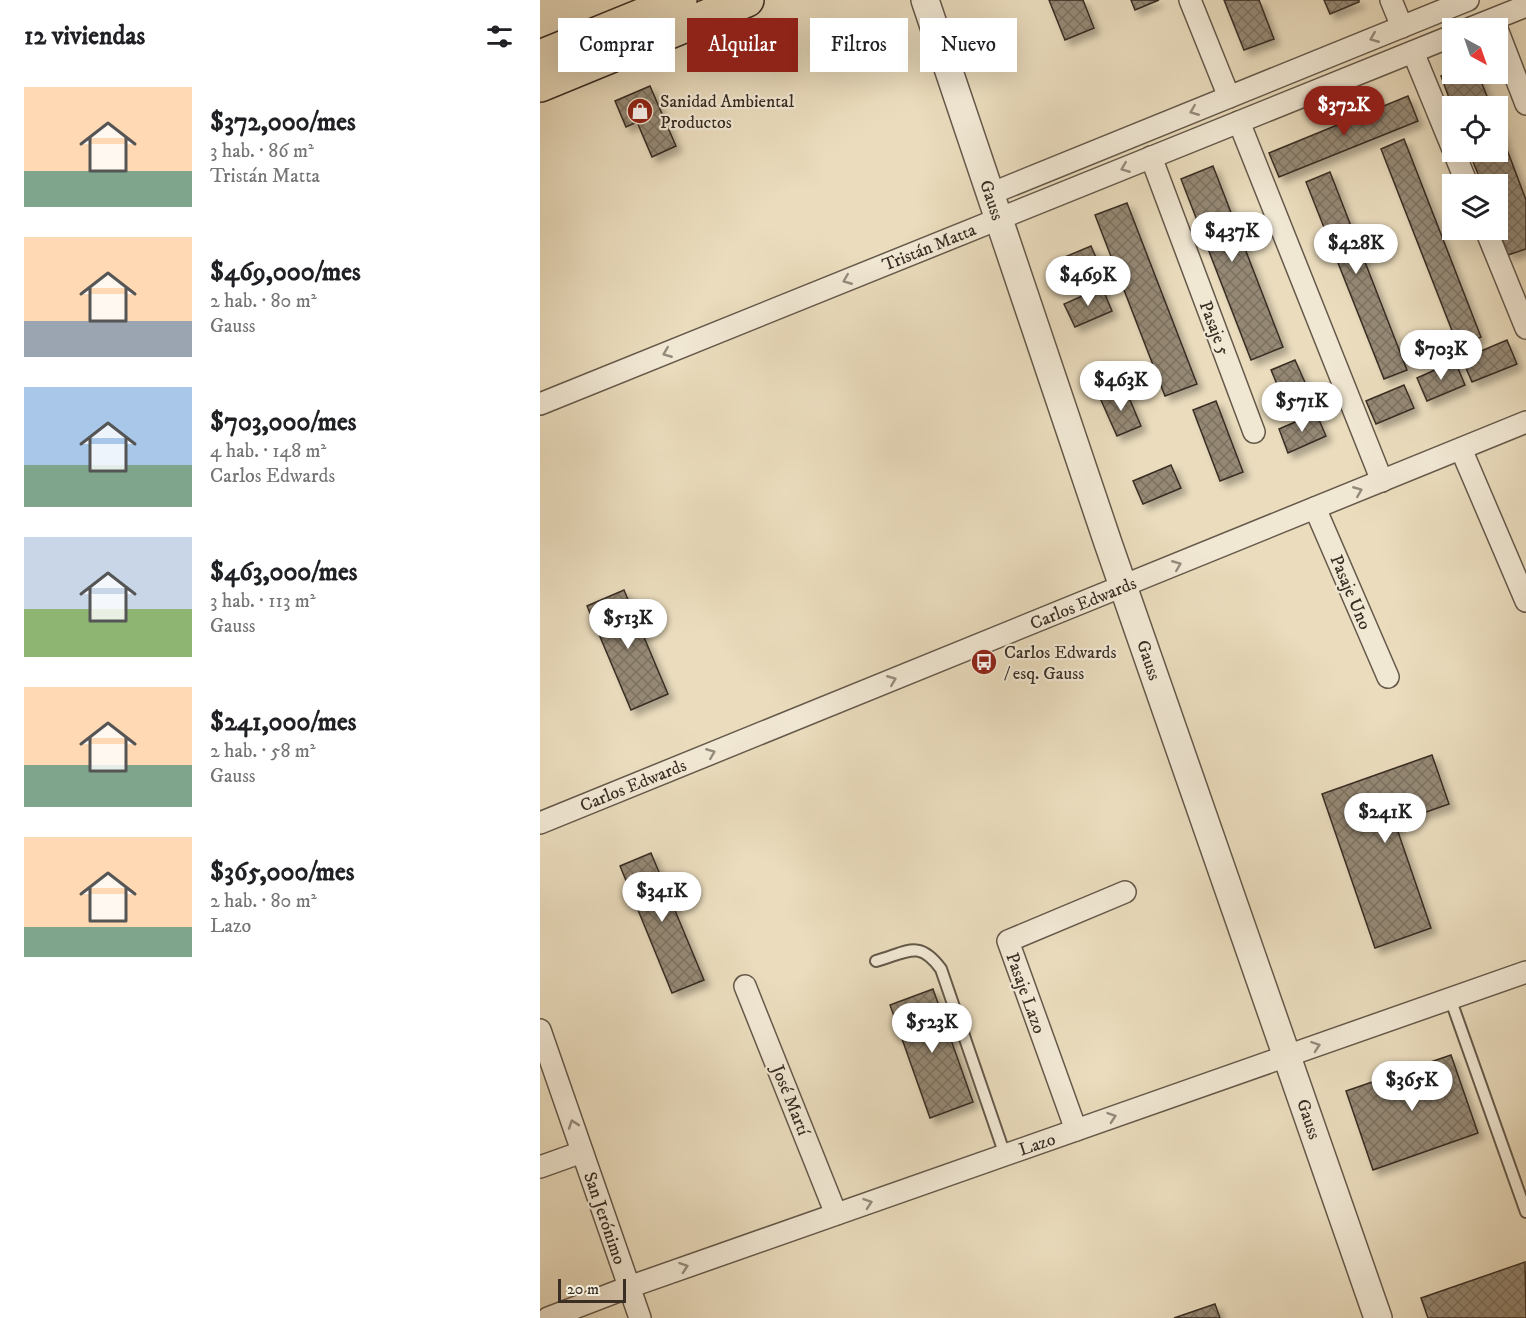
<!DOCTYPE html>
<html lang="es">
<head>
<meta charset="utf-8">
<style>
	body { margin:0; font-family:"IM FELL DW Pica",serif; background:#f6f6f6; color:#202124; height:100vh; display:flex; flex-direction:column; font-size:22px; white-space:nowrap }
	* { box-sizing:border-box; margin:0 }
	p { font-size:20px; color:#757577 }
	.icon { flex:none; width:33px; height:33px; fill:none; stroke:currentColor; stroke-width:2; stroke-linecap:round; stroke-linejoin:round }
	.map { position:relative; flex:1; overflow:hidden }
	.drawer { display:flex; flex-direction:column; background:#fff; width:540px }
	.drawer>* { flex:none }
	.top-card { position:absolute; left:18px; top:18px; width:570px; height:54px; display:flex; gap:12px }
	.needle { width:39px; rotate:140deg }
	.tools { position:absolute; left:902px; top:18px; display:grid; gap:12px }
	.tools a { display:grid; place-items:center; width:66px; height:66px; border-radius:0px; background:#fff; box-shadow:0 6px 24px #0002; font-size:30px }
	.scale { position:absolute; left:18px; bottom:15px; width:68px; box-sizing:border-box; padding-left:6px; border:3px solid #392d24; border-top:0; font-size:16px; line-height:21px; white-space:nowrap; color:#392d24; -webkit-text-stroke:4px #f1e8d4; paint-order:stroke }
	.price { position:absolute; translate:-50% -51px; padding:0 14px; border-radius:21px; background:#fff; color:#222; font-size:20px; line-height:39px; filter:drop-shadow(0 2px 3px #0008) }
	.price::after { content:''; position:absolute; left:50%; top:36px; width:18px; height:14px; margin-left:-9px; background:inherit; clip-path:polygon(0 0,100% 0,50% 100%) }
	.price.on { background:#8f2418; color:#fff }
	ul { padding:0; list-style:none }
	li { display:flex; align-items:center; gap:18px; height:150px; padding:0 24px }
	li span { display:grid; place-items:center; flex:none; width:168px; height:120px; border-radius:0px; color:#555 }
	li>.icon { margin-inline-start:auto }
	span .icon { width:72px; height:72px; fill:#fffc; stroke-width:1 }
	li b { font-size:26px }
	h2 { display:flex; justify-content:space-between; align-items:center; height:72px; padding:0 24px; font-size:26px }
	.chip { padding:0 21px; border-radius:0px; background:#fff; box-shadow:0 6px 24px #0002; font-size:21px; line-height:54px }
	.chip.on { background:#8f2418; color:#fff }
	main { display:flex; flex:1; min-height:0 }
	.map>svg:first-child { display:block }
</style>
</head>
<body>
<main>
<section class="drawer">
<h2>12 viviendas<svg class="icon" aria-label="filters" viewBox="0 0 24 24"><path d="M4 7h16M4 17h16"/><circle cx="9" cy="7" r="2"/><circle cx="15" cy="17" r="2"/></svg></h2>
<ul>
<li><span style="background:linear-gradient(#ffd9b3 70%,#7fa58c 0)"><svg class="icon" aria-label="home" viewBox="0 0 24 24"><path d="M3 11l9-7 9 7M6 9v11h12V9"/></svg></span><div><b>$372,000/mes</b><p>3 hab. · 86 m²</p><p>Tristán Matta</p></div></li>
<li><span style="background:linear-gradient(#ffd9b3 70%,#9aa5b1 0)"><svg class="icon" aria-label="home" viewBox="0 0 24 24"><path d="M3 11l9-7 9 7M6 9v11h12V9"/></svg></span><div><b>$469,000/mes</b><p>2 hab. · 80 m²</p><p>Gauss</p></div></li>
<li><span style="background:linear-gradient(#a9c7e8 65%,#7fa58c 0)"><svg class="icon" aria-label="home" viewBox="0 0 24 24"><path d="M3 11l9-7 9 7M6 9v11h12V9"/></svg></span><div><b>$703,000/mes</b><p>4 hab. · 148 m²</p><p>Carlos Edwards</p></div></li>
<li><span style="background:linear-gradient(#c9d6e8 60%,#8fb573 0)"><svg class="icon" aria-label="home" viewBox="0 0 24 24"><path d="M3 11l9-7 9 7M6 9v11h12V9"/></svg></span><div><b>$463,000/mes</b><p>3 hab. · 113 m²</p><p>Gauss</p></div></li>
<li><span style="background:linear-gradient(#ffd9b3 65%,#7fa58c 0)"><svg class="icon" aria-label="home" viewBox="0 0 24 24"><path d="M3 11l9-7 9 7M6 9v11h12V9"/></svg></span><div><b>$241,000/mes</b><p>2 hab. · 58 m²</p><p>Gauss</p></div></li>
<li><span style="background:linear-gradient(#ffd9b3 75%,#7fa58c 0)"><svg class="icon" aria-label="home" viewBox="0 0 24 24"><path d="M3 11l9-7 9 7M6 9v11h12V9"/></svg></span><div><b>$365,000/mes</b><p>2 hab. · 80 m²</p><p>Lazo</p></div></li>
</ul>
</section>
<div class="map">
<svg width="986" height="1318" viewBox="0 0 986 1318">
	<defs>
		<pattern id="building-cross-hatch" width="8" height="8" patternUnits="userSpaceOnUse" patternTransform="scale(1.5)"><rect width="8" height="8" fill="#958874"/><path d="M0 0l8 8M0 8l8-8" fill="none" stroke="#7b705f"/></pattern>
		<filter id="shadow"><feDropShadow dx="5.5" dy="5.5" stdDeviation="3" flood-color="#0004"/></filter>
	</defs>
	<rect width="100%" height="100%" fill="#eadcbd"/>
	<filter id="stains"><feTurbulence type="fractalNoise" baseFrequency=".00333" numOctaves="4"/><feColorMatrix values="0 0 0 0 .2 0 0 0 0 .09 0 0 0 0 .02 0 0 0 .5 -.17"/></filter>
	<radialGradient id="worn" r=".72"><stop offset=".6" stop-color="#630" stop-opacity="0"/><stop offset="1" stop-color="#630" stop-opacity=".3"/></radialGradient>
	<g fill="url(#building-cross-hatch)" stroke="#392d24" stroke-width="1.5" filter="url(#shadow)">
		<path d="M509,0H543L554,28L525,40Z"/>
		<path d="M591,0H619L595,10Z"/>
		<path d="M684,0H719L734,39L704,50Z"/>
		<path d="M784,0H819V2L790,14Z"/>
		<path d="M912,72L938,74L951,106H912L901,76Z"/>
		<path d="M110,86L136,146L112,157L97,122L86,127L75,101Z"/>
		<path d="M868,96L878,121L739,177L729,153Z"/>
		<path d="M957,123L986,200V249L968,255L957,225V184H942L929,152H957Z"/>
		<path d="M864,139L941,337L918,346L841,149Z"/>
		<path d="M673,166L743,347L711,360L641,179Z"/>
		<path d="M790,172L867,370L844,379L766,182Z"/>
		<path d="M587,203L657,384L625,396L555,215Z"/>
		<path d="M551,246L561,269L523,286L513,262Z"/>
		<path d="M562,287L572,311L535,327L524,304Z"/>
		<path d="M967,340L977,364L932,382L922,359Z"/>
		<path d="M755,360L772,398L747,408L731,370Z"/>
		<path d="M915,361L925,385L887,401L877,378Z"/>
		<path d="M864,385L874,408L836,424L826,401Z"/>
		<path d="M585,388L601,426L577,436L560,398Z"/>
		<path d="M676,401L703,472L680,481L653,410Z"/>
		<path d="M776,413L786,436L748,453L739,429Z"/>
		<path d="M631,465L641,488L603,504L593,481Z"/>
		<path d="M84,590L128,694L91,710L47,606Z"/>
		<path d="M892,755L909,804L855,823L891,928L835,948L782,794Z"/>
		<path d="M111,853L164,980L132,993L80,866Z"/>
		<path d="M393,989L433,1102L390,1118L350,1005Z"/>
		<path d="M911,1055L938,1133L833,1170L806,1091Z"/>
		<path d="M985,1262L986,1318H888L881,1298Z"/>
		<path d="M675,1304L680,1318H634Z"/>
	</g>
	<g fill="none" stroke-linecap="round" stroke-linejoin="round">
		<g stroke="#65594a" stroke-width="14">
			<g id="service">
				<path d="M336,961C368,952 379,939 401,969L465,1155"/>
				<path d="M910,998L986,1212"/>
			</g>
		</g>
		<g stroke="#65594a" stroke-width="24">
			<g id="minor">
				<path d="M650,0L689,97"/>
				<path d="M851,0L862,27"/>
				<path d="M931,28L986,6"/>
				<path d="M957,29L986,104"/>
				<path d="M873,52L912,147"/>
				<path d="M699,122L842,481"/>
				<path d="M914,152L927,184"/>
				<path d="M611,157L714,432"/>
				<path d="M450,194L928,0"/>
				<path d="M946,230L986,328"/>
				<path d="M0,404L912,36"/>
				<path d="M921,449L986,601"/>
				<path d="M775,508L848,677"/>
				<path d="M0,823L986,422"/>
				<path d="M205,986L296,1214"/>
				<path d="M0,1030L100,1318"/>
				<path d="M536,1130L468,941L585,892"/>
				<path d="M0,1167L42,1152"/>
				<path d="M8,1318L89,1287L986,972"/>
			</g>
		</g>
		<g stroke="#65594a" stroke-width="30">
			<path id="tertiary" d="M385,0L568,543L838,1318"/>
		</g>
		<g stroke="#392d24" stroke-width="36">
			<g id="primary">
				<path d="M0,57L140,0"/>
				<path d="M0,85L207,0"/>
			</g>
		</g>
		<use href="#service" stroke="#f1e8d4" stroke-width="10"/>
		<use href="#minor" stroke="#f1e8d4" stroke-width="21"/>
		<use href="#tertiary" stroke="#f1e8d4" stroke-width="27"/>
		<use href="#primary" stroke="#eadcbd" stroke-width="33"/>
	</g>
	<defs><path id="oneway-chevron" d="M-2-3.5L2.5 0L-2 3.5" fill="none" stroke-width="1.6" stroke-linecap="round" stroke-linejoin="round" transform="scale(1.5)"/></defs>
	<g stroke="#958a7c">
		<use href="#oneway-chevron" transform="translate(834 38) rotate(158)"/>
		<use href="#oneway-chevron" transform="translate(654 111) rotate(158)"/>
		<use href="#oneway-chevron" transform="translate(585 168) rotate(158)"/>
		<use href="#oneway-chevron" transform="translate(307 280) rotate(158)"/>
		<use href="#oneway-chevron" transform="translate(127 353) rotate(158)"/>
		<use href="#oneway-chevron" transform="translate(818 491) rotate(-22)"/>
		<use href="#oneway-chevron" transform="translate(637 565) rotate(-22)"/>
		<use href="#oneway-chevron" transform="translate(352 680) rotate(-22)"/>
		<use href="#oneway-chevron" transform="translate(171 753) rotate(-22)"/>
		<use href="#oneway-chevron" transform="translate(776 1046) rotate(-19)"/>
		<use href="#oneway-chevron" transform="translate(572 1117) rotate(-19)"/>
		<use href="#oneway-chevron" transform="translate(33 1124) rotate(-109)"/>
		<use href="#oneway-chevron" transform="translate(328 1203) rotate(-19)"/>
		<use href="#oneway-chevron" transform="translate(144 1267) rotate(-19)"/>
	</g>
	<defs>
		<g id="shop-disc" transform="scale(1.35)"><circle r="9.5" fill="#8f2418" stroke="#f1e8d4"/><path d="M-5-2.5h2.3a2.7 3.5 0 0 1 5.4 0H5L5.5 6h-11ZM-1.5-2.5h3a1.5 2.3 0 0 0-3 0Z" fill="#fff"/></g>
		<g id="bus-disc" transform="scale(1.35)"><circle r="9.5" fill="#8f2418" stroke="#f1e8d4"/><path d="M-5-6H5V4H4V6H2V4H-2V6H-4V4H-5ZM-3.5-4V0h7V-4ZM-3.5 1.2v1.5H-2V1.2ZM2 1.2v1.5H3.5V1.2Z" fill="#fff"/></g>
	</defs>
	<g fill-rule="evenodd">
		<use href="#shop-disc" x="100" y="111"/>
		<use href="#bus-disc" x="444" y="662"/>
	</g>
	<g text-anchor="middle" stroke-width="4.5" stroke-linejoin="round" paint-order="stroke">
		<g font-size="18" fill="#392d24" stroke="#f1e8d4" text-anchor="start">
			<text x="120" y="107">Sanidad Ambiental<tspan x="120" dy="21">Productos</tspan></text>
			<text x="464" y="658">Carlos Edwards<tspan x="464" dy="21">/ esq. Gauss</tspan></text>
		</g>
		<g font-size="18" fill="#392d24" stroke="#f1e8d4">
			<text transform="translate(452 200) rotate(71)" y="6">Gauss</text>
			<text transform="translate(389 247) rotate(-22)" y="6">Tristán Matta</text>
			<text transform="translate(675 328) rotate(69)" y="6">Pasaje 5</text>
			<text transform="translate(811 592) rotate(67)" y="6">Pasaje Uno</text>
			<text transform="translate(543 603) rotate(-22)" y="6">Carlos Edwards</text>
			<text transform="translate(609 660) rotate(71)" y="6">Gauss</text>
			<text transform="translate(93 785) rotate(-22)" y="6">Carlos Edwards</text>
			<text transform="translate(486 993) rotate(70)" y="6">Pasaje Lazo</text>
			<text transform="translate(251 1100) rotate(68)" y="6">José Martí</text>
			<text transform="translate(769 1119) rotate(71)" y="6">Gauss</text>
			<text transform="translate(497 1144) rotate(-19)" y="6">Lazo</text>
			<text transform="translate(65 1218) rotate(71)" y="6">San Jerónimo</text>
		</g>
	</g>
	<rect width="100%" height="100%" filter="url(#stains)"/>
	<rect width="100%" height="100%" fill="url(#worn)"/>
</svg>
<div class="tools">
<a><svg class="needle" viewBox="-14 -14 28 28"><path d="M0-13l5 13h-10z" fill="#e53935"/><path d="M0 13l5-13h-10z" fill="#757577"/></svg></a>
<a><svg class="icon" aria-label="locate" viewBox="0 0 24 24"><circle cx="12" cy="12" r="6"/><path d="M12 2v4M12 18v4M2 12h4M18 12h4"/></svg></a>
<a><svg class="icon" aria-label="layers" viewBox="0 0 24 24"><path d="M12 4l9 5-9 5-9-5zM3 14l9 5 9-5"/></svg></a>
</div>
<div class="scale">20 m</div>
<b class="price on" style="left:804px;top:137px">$372K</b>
<b class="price" style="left:692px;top:263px">$437K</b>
<b class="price" style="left:816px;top:275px">$428K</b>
<b class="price" style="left:548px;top:307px">$469K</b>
<b class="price" style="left:901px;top:381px">$703K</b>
<b class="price" style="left:581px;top:412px">$463K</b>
<b class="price" style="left:762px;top:433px">$571K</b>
<b class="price" style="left:88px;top:650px">$513K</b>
<b class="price" style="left:845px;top:844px">$241K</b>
<b class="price" style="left:122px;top:923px">$341K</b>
<b class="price" style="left:392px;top:1054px">$523K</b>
<b class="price" style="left:872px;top:1112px">$365K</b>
<div class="top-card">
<a class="chip">Comprar</a>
<a class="chip on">Alquilar</a>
<a class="chip">Filtros</a>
<a class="chip">Nuevo</a>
</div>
</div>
</main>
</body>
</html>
